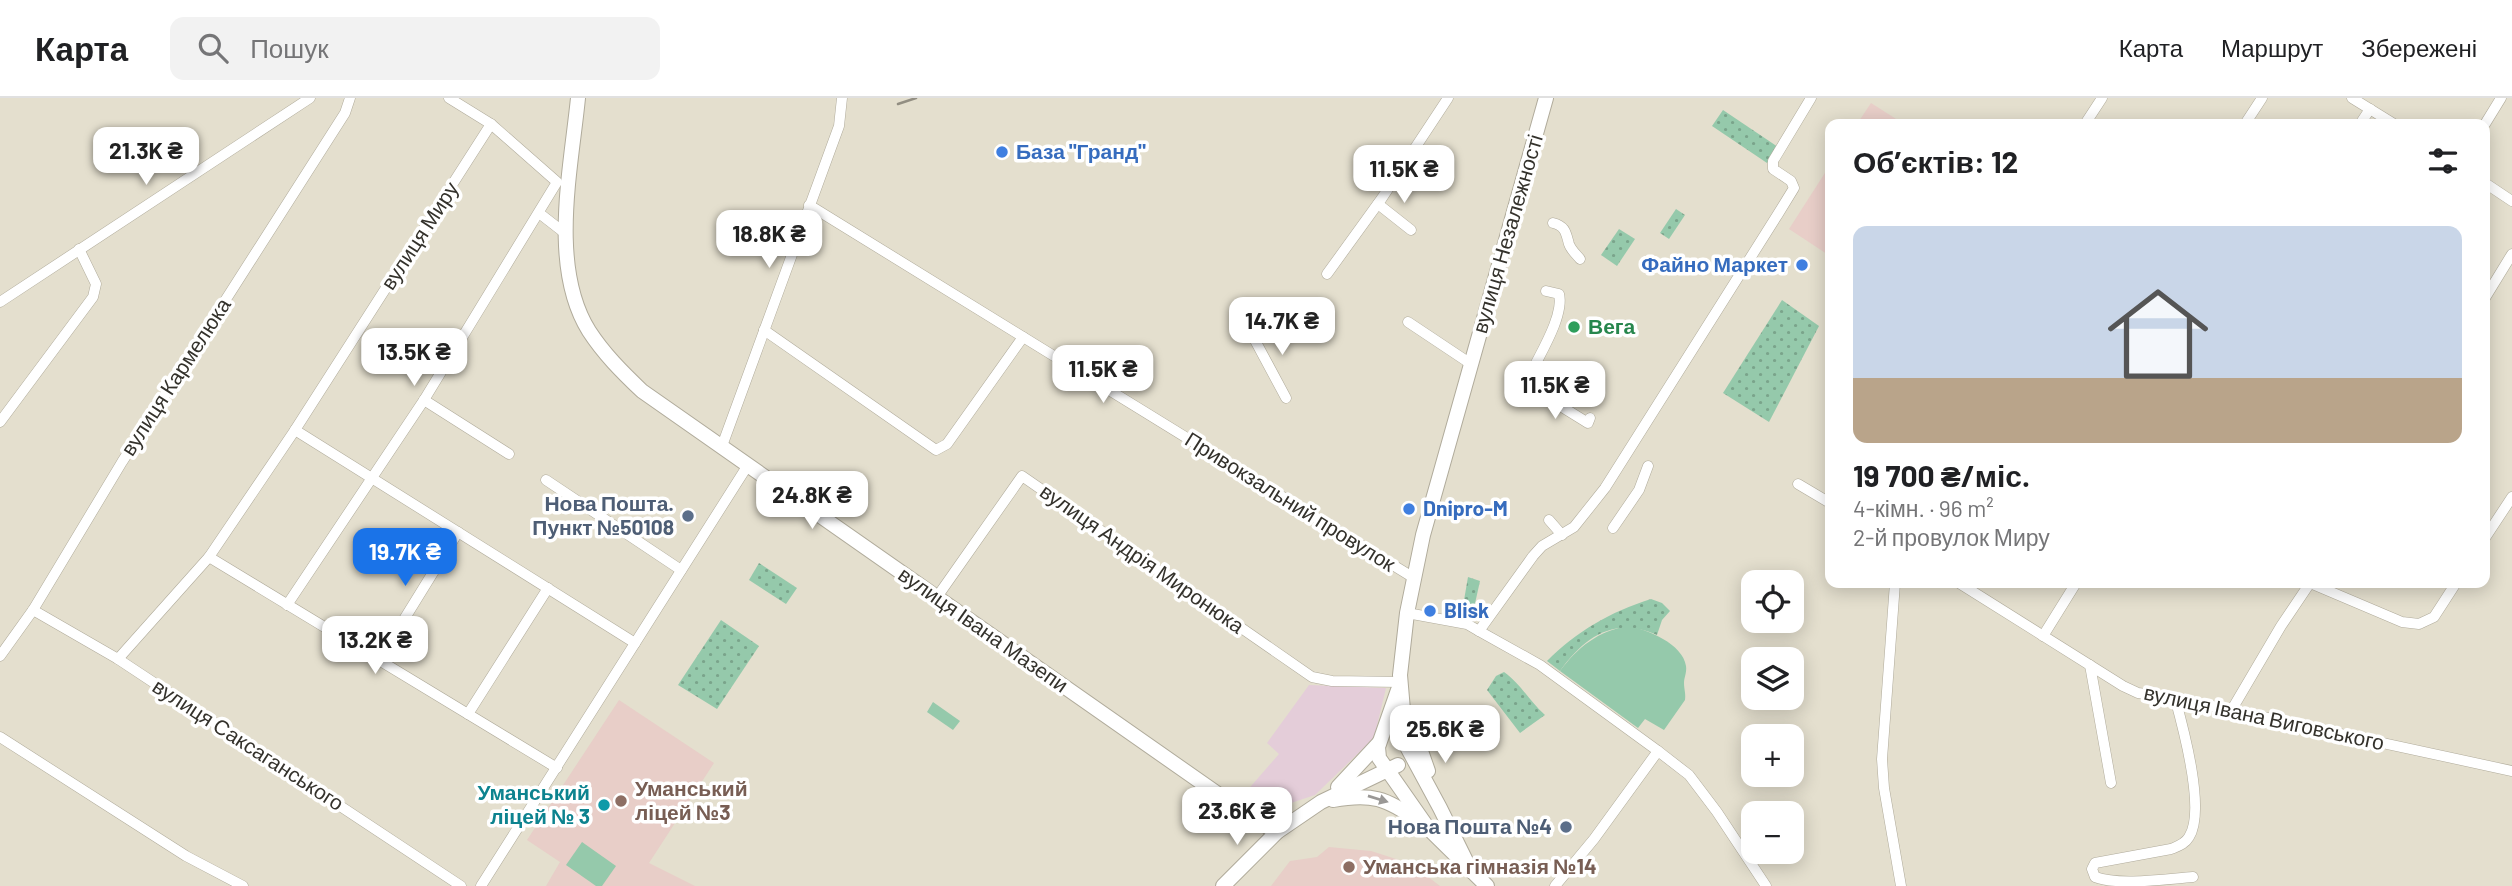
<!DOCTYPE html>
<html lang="uk">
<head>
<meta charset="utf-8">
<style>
	body { margin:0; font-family:Barlow,sans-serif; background:#f2f2f2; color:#202124; height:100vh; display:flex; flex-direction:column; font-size:26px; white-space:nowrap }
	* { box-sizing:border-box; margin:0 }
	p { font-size:23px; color:#757577 }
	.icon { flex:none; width:38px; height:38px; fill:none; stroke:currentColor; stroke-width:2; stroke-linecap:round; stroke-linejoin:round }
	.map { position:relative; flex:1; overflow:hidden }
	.panel { position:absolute; left:1825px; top:21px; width:665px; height:469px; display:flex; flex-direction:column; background:#fff; border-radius:14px; box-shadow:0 4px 18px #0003 }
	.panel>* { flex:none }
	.buttons { position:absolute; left:1741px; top:472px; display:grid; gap:14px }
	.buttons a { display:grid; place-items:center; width:63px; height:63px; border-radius:14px; background:#fff; box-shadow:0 4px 18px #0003; font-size:35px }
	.price { position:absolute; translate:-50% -60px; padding:0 16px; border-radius:14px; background:#fff; color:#222; font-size:23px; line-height:46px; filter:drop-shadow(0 2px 4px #0008) }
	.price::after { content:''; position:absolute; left:50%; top:42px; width:21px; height:16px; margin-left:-10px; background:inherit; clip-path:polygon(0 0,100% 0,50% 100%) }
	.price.on { background:#1a73e8; color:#fff }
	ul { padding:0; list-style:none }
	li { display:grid; align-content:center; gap:14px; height:371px; padding:0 28px }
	li span { display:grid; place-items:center; height:217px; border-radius:14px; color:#555 }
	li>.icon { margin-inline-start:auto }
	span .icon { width:126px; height:126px; fill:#fffc; stroke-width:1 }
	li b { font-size:30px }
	h2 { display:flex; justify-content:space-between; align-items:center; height:84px; padding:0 28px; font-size:30px }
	header { display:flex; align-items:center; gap:42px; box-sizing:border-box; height:98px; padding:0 35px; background:#fff; border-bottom:2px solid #e0e0e0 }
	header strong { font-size:33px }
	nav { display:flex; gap:38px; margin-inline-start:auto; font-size:24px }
	.search { width:490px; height:63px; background:#f2f2f2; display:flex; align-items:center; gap:18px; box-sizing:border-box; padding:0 24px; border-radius:14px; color:#757577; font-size:26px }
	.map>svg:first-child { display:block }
</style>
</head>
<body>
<header>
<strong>Карта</strong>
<div class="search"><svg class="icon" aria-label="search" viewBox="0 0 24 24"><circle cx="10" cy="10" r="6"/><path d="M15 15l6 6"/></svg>Пошук</div>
<nav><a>Карта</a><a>Маршрут</a><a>Збережені</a></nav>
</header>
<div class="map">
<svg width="2512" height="788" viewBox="0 0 2512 788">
	<defs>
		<pattern id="park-dots" width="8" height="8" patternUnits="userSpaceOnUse" patternTransform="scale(1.75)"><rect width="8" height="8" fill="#95c9ab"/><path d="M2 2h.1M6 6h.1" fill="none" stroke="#7aa48b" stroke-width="1.8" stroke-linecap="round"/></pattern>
	</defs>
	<rect width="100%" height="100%" fill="#e4dfce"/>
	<path fill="#e4cdd9" d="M1309,587L1386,590L1374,640L1315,697L1276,710L1245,695L1279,656L1267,645Z"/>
	<g fill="#e8cec8">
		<path d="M1871,5L1904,26H1857Z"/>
		<path d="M1830,67V158L1789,131Z"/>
		<path d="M619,602L714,665L649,765L695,788H546L560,764L527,742Z"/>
		<path d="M1329,749L1371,753L1396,761L1419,772L1440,788H1271L1290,763L1317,759Z"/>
	</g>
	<g fill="#95c9ab">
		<path d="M1628,528C1647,531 1683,546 1686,568C1687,574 1684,580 1684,585C1684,591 1686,596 1685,602L1664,632L1645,621L1638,630L1560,573C1578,549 1598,533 1628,528Z"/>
		<path d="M933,604L960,623L953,632L927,614Z"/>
		<path d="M582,744L616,768L602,788H596L566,767Z"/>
	</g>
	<g fill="url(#park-dots)">
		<path d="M1723,12L1778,49L1767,65L1712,28Z"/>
		<path d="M1676,111L1685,117L1669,141L1660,135Z"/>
		<path d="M1619,131L1635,141L1617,168L1601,157Z"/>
		<path d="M1782,202L1819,228L1769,324L1723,295Z"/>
		<path d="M759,465L797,490L786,506L749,482Z"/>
		<path d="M1468,479L1480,483L1474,510L1463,508Z"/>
		<path d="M1651,501L1662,505L1670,513L1662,522L1657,537C1615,518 1585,538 1560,573L1547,563C1577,533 1610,514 1651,501Z"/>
		<path d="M721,522L759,548L717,611L678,587Z"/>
		<path d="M1504,574C1522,587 1529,603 1545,617L1520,635L1487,592L1496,578Z"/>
	</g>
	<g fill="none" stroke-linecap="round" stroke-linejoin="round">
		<g stroke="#b0ab9b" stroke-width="11">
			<g id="street">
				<path d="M2352,0L2394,26"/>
				<path d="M2085,26L2102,0"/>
				<path d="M2245,26L2262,0"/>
				<path d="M2360,26L2370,11"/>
				<path d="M2485,26L2501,0"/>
				<path d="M2485,85L2512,103"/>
				<path d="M1378,106L1411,132"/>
				<path d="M809,107L1414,480"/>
				<path d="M539,115L566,136"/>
				<path d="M1553,125C1566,128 1566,136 1569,146C1571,152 1576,156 1580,161"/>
				<path d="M1327,176L1382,100L1448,0"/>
				<path d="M2485,200L2512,156"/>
				<path d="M0,204L310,0"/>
				<path d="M1408,224L1471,266"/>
				<path d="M764,232L936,352L947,346L1023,239"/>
				<path d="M1250,233L1286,300"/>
				<path d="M1534,269C1543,251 1564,216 1559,196L1546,193"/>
				<path d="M1549,277V294L1546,299L1588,325L1590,320"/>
				<path d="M424,302L509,356"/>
				<path d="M0,324L93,199L96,186L79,151"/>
				<path d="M295,332L635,545"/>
				<path d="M722,348L839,28L842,0"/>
				<path d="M546,382L681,472"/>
				<path d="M1798,386L1830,405"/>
				<path d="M1549,422L1562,437"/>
				<path d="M1613,430L1639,392L1648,368"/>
				<path d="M2485,440L2512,399"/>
				<path d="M209,459L557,670"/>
				<path d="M1895,485L1882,661L1884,690L1901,788"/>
				<path d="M1959,485L2123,588L2138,595L2175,600L2512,673"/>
				<path d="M937,499L1022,378L1312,579L1332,583L1400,584"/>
				<path d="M287,507L424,302L557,84L491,26L449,0"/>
				<path d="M33,512L118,561L461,788"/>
				<path d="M1407,515L1467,526L1479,533L1540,567L1658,653L1594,741L1555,788"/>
				<path d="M1479,533L1533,458L1542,448L1574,429L1605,390L1778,116L1794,90L1791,83L1773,71V63L1811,0"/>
				<path d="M2043,538L2076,485"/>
				<path d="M0,558L33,512L122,364L345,15L350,0"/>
				<path d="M118,561L209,459L295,332L491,26"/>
				<path d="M379,562L458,434"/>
				<path d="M2090,567L2111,685"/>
				<path d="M2175,600C2183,629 2206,713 2189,739C2185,746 2178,748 2171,751L2095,765L2092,771L2095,779C2119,788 2166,781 2193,779"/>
				<path d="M2231,613L2281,528L2310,485L2402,524L2419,526L2434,519L2456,485"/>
				<path d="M468,616L548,490"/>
				<path d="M0,639L186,758L243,788"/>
				<path d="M1658,653L1689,677L1717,714L1766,788"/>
				<path d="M481,788L748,367"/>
			</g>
		</g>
		<g stroke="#b0ab9b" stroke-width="16">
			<g id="secondary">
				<path d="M578,0C571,71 549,169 589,233C604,256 622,274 642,293L1255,722L1277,734"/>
				<path d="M1398,592L1378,649L1379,660L1428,730L1487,788"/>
				<path d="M1408,616L1428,673"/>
				<path d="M1338,689L1379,645"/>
				<path d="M1333,702C1371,695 1387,700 1418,723"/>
				<path d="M1471,773L1440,710L1406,647L1400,577L1407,515L1423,437L1546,0"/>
				<path d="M1223,788L1277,734L1321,704L1398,667"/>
			</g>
		</g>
		<use href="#street" stroke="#fff" stroke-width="10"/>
		<use href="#secondary" stroke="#fff" stroke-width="14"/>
		<path stroke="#928e82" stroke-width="2.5" d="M898,6L916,0"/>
	</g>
	<defs><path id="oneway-solid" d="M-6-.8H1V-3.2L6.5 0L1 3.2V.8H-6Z" transform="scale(1.75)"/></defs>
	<use fill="#9a9896" href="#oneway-solid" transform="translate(1378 701) rotate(17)"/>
	<g fill="#3f7fe0" stroke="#fff" stroke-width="2.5">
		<circle cx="1002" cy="54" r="7"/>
		<circle cx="1802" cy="167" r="7"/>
		<circle cx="1409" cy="411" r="7"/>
		<circle cx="1430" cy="513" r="7"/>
	</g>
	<circle fill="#2e9e5b" stroke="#fff" stroke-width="2.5" cx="1574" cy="229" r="7"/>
	<g fill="#5c6f8a" stroke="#fff" stroke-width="2.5">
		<circle cx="688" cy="418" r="7"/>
		<circle cx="1566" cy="729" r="7"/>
	</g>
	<g fill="#8d6e63" stroke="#fff" stroke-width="2.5">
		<circle cx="621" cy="703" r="7"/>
		<circle cx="1349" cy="769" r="7"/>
	</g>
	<circle fill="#0f9aa8" stroke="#fff" stroke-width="2.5" cx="604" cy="707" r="7"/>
	<g text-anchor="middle" stroke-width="7" stroke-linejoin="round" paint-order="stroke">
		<g font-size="21" font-weight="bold" fill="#366cbe" stroke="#fff" text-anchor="start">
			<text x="1016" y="61">База "Гранд"</text>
			<text x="1788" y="174" text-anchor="end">Файно Маркет</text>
			<text x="1423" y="418">Dnipro-M</text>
			<text x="1444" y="520">Blisk</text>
		</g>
		<g font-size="21" fill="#34322c" stroke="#fff">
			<text transform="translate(1508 136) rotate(-74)" y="7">вулиця Незалежності</text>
			<text transform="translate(420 138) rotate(-57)" y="7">вулиця Миру</text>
			<text transform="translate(176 279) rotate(-57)" y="7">вулиця Кармелюка</text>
			<text transform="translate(1290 404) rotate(32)" y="7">Привокзальний провулок</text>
			<text transform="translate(1142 461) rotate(35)" y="7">вулиця Андрія Миронюка</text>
			<text transform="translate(983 532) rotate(35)" y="7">вулиця Івана Мазепи</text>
			<text transform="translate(2264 620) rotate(12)" y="7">вулиця Івана Виговського</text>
			<text transform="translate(248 647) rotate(33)" y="7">вулиця Саксаганського</text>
		</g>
		<g font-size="21" font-weight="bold" fill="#27864d" stroke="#fff" text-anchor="start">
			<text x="1588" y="236">Вега</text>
		</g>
		<g font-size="21" font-weight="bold" fill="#4e5e75" stroke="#fff" text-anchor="end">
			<text x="674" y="413">Нова Пошта.<tspan x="674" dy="24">Пункт №50108</tspan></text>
			<text x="1552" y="736">Нова Пошта №4</text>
		</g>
		<g font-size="21" font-weight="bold" fill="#785e54" stroke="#fff" text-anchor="start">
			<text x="635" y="698">Уманський<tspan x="635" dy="24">ліцей №3</tspan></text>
			<text x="1363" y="776">Уманська гімназія №14</text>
		</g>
		<g font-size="21" font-weight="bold" fill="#0d838f" stroke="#fff" text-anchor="end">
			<text x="590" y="702">Уманський<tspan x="590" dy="24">ліцей № 3</tspan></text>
		</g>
	</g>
</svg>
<div class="buttons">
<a><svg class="icon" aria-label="locate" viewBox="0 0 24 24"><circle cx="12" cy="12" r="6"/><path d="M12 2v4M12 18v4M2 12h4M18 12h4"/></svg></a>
<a><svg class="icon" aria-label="layers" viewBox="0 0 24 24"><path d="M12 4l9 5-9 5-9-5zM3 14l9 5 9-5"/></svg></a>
<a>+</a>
<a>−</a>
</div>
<b class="price" style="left:146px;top:89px">21.3K ₴</b>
<b class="price" style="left:1404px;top:107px">11.5K ₴</b>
<b class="price" style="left:769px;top:172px">18.8K ₴</b>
<b class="price" style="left:1282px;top:259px">14.7K ₴</b>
<b class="price" style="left:414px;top:290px">13.5K ₴</b>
<b class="price" style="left:1103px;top:307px">11.5K ₴</b>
<b class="price" style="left:1555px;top:323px">11.5K ₴</b>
<b class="price" style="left:812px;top:433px">24.8K ₴</b>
<b class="price on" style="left:405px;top:490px">19.7K ₴</b>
<b class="price" style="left:375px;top:578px">13.2K ₴</b>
<b class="price" style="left:1445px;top:667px">25.6K ₴</b>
<b class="price" style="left:1237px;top:749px">23.6K ₴</b>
<section class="panel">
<h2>Об’єктів: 12<svg class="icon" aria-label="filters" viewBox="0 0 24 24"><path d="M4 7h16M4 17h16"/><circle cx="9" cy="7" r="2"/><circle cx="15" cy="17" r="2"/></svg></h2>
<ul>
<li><span style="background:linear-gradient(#c9d6e8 70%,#b9a48a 0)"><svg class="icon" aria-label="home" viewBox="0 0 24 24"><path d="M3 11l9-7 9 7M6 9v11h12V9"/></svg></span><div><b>19 700 ₴/міс.</b><p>4-кімн. · 96 m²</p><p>2-й провулок Миру</p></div></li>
</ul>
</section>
</div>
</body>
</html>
